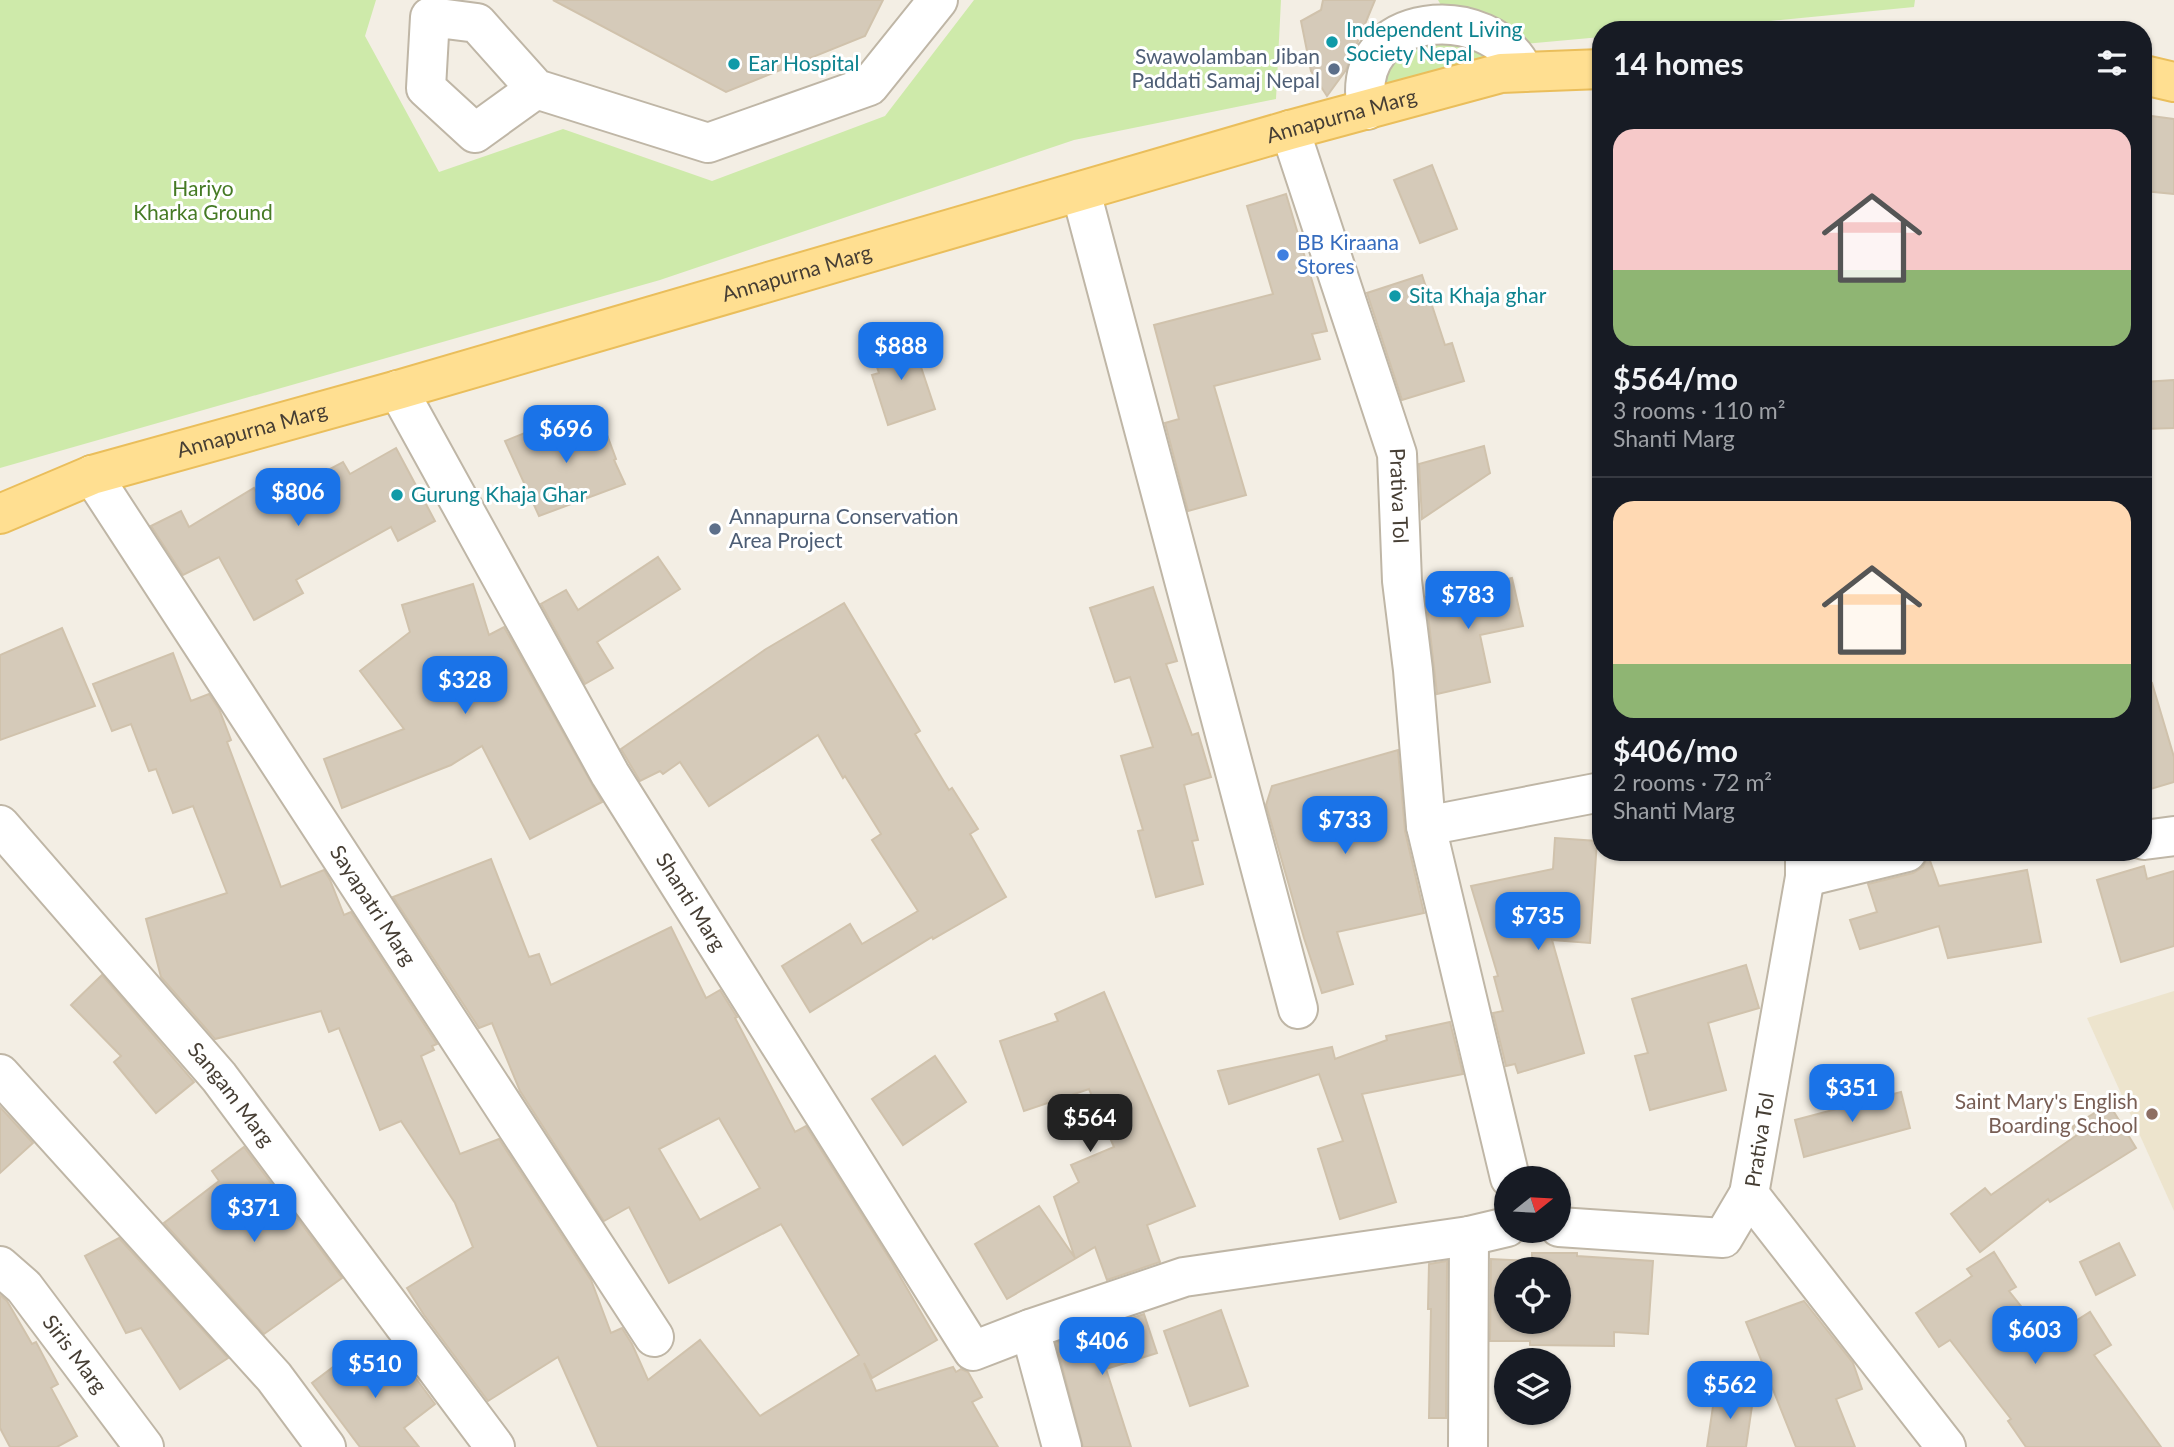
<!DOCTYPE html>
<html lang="en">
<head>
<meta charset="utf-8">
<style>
	body { margin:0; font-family:Lato,sans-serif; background:#242831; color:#f1f3f6; height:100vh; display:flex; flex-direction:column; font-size:26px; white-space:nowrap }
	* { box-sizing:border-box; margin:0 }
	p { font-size:23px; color:#9ea1a6 }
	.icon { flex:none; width:38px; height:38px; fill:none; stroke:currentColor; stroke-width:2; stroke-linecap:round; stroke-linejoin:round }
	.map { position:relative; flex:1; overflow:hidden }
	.drawer { position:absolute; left:1592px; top:21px; width:560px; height:840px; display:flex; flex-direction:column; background:#171b24; border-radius:28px; box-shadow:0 2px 5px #0004 }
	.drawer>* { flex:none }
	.needle { width:46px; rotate:72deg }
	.buttons { position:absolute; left:1494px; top:1166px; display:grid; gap:14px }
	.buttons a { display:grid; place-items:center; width:77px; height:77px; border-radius:50%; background:#171b24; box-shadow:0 2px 5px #0004; font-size:35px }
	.price { position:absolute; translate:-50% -60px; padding:0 16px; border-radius:14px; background:#1a73e8; color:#fff; font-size:23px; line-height:46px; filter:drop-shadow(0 2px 4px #0008) }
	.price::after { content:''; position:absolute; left:50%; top:42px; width:21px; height:16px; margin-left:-10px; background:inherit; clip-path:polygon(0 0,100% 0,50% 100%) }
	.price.active { background:#222; color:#fff }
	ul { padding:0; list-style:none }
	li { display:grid; align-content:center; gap:14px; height:371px; padding:0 21px }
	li+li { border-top:2px solid #363941 }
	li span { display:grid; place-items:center; height:217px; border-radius:21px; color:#555 }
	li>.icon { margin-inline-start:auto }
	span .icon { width:126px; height:126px; fill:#fffc; stroke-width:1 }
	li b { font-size:30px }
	h2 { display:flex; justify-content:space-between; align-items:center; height:84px; padding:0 21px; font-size:30px }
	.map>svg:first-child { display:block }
</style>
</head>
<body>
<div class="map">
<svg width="2174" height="1447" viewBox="0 0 2174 1447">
	<rect width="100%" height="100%" fill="#f3eee4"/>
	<path fill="#ede4cd" d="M2174,991V1211L2087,1018Z"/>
	<g fill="#ceeaaa">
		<path d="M0,0H376L365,36L439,172L563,129L712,181L885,116L974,0H1281L1276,99L1074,140L660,280L0,468Z"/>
		<path d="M1438,0H1915L1914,7L1676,30H1601V37L1491,47L1501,60L1382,94L1383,82L1396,53L1455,29Z"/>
	</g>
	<g fill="#d5cab9" stroke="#d0c2ac" stroke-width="2" fill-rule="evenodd">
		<path d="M553,0H883L865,36L726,92Z"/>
		<path d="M1323,0H1375L1346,70L1327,96L1311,71L1301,21L1321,10Z"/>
		<path d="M2144,115L2174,119V194L2144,191Z"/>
		<path d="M1432,165L1457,229L1420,243L1394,180Z"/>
		<path d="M1286,194L1327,331L1312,334L1320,359L1214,386L1246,495L1188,511L1165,423L1179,419L1154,325L1273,294L1247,206Z"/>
		<path d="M1422,275L1445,345L1452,343L1464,381L1402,400L1367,293Z"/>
		<path d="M911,337L935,409L888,425L872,375L879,373L871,350Z"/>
		<path d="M2174,380V428L2144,429V382Z"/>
		<path d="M600,416L616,459L614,460L625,484L539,516L505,441L542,426L546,437Z"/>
		<path d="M1484,446L1490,473L1422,519L1419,464Z"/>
		<path d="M396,448L435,521L398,541L391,527L296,580L303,593L254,620L219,557L183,575L151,526L181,511L189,527L254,488L261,500L297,480L300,485L343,462L350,474Z"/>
		<path d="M658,557L680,589L597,642L613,668L585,684L541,604L566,590L578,610Z"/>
		<path d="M1512,578L1523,626L1480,635L1490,682L1437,694L1426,597Z"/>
		<path d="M473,584L489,635L504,627L602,802L530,839L482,746L451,765L342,808L324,759L404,729L360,671L410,632L402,605Z"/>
		<path d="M1153,587L1177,661L1166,664L1192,735L1198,733L1211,777L1184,785L1198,840L1192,841L1203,884L1156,897L1138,831L1143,830L1121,756L1153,747L1130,677L1115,682L1090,608Z"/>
		<path d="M844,603L920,731L915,734L949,790L952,788L978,829L970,834L1006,897L933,939L932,937L810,1012L782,966L850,924L862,944L918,911L872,840L881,834L845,776L843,778L818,735L709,806L680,762L663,774L660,771L640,781L621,749L766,649Z"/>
		<path d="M62,628L95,706L0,740V655Z"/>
		<path d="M173,653L191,701L209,694L219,709L231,740L227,742L281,887L324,870L330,880L344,915L351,912L437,1044L432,1046L434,1050L421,1056L460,1154L499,1139L591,1280L611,1333L622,1328L632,1344L648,1380L700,1340L760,1416L859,1355L781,1224L669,1283L629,1207L604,1221L520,1091L492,1023L479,1028L393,897L491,859L529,957L539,954L551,985L671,927L706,998L720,990L737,1017L735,1018L795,1132L806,1126L891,1261L937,1340L872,1378L864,1363L876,1391L953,1367L956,1372L961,1369L968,1372L982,1397L972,1402L998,1447H598L558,1357L488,1401L424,1315L407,1288L473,1247L455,1203L401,1121L380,1130L339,1028L329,1032L321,1011L215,1039L161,977L146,919L227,893L193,806L173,813L156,769L149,771L131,724L112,731L93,684ZM719,1118L760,1188L700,1220L659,1149Z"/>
		<path d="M2152,683L2174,757V782L2144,791V685Z"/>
		<path d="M1398,750L1405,831L1424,913L1337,932L1353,984L1322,993L1304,938L1266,805L1272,786Z"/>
		<path d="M1555,838L1597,841L1590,943L1552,940L1584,1053L1518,1073L1515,1064L1506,1066L1493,1013L1503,1011L1494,977L1498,976L1471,886L1553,869Z"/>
		<path d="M1928,855L1939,886L2027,870L2041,942L1948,958L1939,926L1860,949L1850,920L1877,912L1868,884L1913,873L1923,867Z"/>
		<path d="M2144,866L2147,879L2174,871V946L2121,962L2097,880Z"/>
		<path d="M1746,965L1759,1008L1708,1023L1726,1090L1650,1110L1635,1056L1648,1053L1632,999Z"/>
		<path d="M102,975L194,1082L156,1113L114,1062L121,1056L71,1005Z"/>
		<path d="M1104,992L1195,1206L1147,1225L1160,1262L1107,1280L1095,1247L1007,1299L975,1244L1039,1206L1075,1258L1054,1197L1079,1182L1071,1165L1114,1147L1089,1089L1024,1111L1000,1041L1058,1021L1055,1014Z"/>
		<path d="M1450,1022L1463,1074L1362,1094L1396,1202L1340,1219L1318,1149L1343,1141L1319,1074L1229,1104L1218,1071L1332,1047L1335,1059L1387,1040L1386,1036Z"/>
		<path d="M935,1056L966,1102L903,1145L872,1099Z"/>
		<path d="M1901,1092L1910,1128L1804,1157L1795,1120Z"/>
		<path d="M2109,1104L2136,1148L2050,1202L2048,1199L1980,1252L1951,1214L1985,1188L1991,1195L2077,1135L2072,1127Z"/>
		<path d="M0,1107L33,1143L0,1173Z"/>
		<path d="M244,1147L342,1278L264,1334L164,1223L219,1181L212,1171Z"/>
		<path d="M119,1238L228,1358L180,1389L141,1328L126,1333L85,1256Z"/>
		<path d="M2119,1243L2135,1275L2096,1295L2080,1262Z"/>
		<path d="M1994,1252L2016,1287L2009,1291L2047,1339L2090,1312L2111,1345L2094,1355L2161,1447H2026L2008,1421L2011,1419L1950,1340L1939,1347L1916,1313L1972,1276L1967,1269Z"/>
		<path d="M1532,1253H1577V1256L1653,1261L1648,1334L1614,1332V1346L1530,1345V1341H1490L1491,1259L1532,1261ZM1507,1269H1559V1321H1507Z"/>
		<path d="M1447,1261L1446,1418H1429L1431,1309H1428L1429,1264Z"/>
		<path d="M0,1295L7,1301L32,1344L36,1342L58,1384L51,1388L77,1436L57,1447H10L0,1428Z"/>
		<path d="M1804,1301L1853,1363L1862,1389L1836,1399L1855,1447H1796L1746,1322Z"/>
		<path d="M1221,1310L1248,1386L1190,1406L1164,1331Z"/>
		<path d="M1144,1314L1157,1353L1106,1369L1131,1447H1083L1056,1343Z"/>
		<path d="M392,1346L435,1404L404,1428L419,1447H360L312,1383L349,1355L360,1370Z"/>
		<path d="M1715,1393L1753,1399L1746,1447H1707Z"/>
	</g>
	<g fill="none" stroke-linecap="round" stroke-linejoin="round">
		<g stroke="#bfb6a6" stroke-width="42">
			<g id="minor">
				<path d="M536,89L475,133L426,88L430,17L477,23L536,89L708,143L869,86L938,0"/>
				<path d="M1367,110C1347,8 1492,0 1524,72"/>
				<path id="s1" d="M1290,130L1397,454L1402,581L1413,670L1426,826L1601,792"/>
				<path d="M1081,192L1298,1009"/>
				<path id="s2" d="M398,390L610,774L973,1351L1030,1329L1184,1277L1469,1236L1507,1227"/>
				<path id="s3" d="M92,475L654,1337"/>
				<path id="s4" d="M0,825L219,1077L495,1447"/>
				<path d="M1426,826L1510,1178"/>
				<path d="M2144,840L2174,836"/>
				<path d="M1805,852V877L1749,1194L1946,1447"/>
				<path d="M1805,877L1907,852"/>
				<path d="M0,1074L274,1377L326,1447"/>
				<path d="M1559,1227L1723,1238L1749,1194"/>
				<path id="s5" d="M0,1266L24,1287L144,1447"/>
				<path d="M1030,1329L1062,1447"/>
				<path d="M1468,1447L1469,1236"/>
			</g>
		</g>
		<g stroke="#eabe5b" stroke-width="42">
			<g id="major">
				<path d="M2144,75L2174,82"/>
				<path id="s6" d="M0,514L92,475L398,390L1290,130L1501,73L1601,69"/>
			</g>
		</g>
		<use href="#minor" stroke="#fff" stroke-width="38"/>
		<use href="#major" stroke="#ffdf91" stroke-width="38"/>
	</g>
	<g fill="#0f9aa8" stroke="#fff" stroke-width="2.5">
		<circle cx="1332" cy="42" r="7"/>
		<circle cx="734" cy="64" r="7"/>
		<circle cx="1395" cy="296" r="7"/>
		<circle cx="397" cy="495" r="7"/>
	</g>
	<g fill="#5c6f8a" stroke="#fff" stroke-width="2.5">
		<circle cx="1334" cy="69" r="7"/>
		<circle cx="715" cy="529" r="7"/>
	</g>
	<circle fill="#3f7fe0" stroke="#fff" stroke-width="2.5" cx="1283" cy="255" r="7"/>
	<circle fill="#8d6e63" stroke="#fff" stroke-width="2.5" cx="2152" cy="1114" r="7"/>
	<g text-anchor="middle" stroke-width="6" stroke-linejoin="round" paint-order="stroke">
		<g font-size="21" fill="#0d838f" stroke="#fff" text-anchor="start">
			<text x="1346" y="37">Independent Living<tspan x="1346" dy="24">Society Nepal</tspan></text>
			<text x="748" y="71">Ear Hospital</text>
			<text x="1409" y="303">Sita Khaja ghar</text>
			<text x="411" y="502">Gurung Khaja Ghar</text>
		</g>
		<g font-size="21" fill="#4e5e75" stroke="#fff" text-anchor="end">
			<text x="1320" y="64">Swawolamban Jiban<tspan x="1320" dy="24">Paddati Samaj Nepal</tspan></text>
			<text x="729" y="524" text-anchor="start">Annapurna Conservation<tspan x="729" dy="24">Area Project</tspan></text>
		</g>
		<g font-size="21" fill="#463e34" stroke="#fff">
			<text dy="7" stroke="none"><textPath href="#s6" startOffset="1400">Annapurna Marg</textPath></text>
			<text dy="7" stroke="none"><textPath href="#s6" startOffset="833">Annapurna Marg</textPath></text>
			<text dy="7" stroke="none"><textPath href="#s6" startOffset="266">Annapurna Marg</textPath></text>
			<text dy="7" stroke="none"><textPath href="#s1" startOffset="383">Prativa Tol</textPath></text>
			<text dy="7" stroke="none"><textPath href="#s2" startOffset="590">Shanti Marg</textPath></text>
			<text dy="7" stroke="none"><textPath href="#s3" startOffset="514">Sayapatri Marg</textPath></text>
			<text dy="7" stroke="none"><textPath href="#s4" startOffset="355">Sangam Marg</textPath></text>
			<text transform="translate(1760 1140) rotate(-81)" y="7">Prativa Tol</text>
			<text dy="7" stroke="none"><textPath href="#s5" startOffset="116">Siris Marg</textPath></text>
		</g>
		<g font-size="21" fill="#457a24" stroke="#fff">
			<text x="203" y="196">Hariyo<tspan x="203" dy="24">Kharka Ground</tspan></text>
		</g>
		<g font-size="21" fill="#366cbe" stroke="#fff" text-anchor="start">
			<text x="1297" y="250">BB Kiraana<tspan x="1297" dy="24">Stores</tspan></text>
		</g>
		<g font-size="21" fill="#785e54" stroke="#fff" text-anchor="end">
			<text x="2138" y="1109">Saint Mary's English<tspan x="2138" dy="24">Boarding School</tspan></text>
		</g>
	</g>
</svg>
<div class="buttons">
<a><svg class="needle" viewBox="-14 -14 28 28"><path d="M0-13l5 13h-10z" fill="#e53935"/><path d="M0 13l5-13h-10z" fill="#9ea1a6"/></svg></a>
<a><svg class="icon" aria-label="locate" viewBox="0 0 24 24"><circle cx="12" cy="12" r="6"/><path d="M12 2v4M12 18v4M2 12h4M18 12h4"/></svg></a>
<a><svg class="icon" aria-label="layers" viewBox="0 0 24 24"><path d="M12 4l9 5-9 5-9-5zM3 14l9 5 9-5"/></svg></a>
</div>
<b class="price" style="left:901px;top:382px">$888</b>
<b class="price" style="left:566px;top:465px">$696</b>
<b class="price" style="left:298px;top:528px">$806</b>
<b class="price" style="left:1468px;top:631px">$783</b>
<b class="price" style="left:465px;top:716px">$328</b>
<b class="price" style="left:1345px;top:856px">$733</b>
<b class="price" style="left:1538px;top:952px">$735</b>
<b class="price" style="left:1852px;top:1124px">$351</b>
<b class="price active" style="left:1090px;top:1154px">$564</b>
<b class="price" style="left:254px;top:1244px">$371</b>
<b class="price" style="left:2035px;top:1366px">$603</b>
<b class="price" style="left:1102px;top:1377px">$406</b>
<b class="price" style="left:375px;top:1400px">$510</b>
<b class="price" style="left:1730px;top:1421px">$562</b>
<section class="drawer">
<h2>14 homes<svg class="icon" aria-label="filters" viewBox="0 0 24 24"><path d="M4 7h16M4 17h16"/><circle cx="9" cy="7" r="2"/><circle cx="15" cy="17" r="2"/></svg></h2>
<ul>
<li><span style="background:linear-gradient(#f6c9c9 65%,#8fb573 0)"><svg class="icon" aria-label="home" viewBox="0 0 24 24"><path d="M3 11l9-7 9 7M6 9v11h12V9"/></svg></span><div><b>$564/mo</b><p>3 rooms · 110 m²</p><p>Shanti Marg</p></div></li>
<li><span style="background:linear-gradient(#ffd9b3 75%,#8fb573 0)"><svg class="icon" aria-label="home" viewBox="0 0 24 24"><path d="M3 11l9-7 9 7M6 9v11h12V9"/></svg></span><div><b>$406/mo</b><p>2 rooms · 72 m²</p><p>Shanti Marg</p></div></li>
</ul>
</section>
</div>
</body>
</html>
